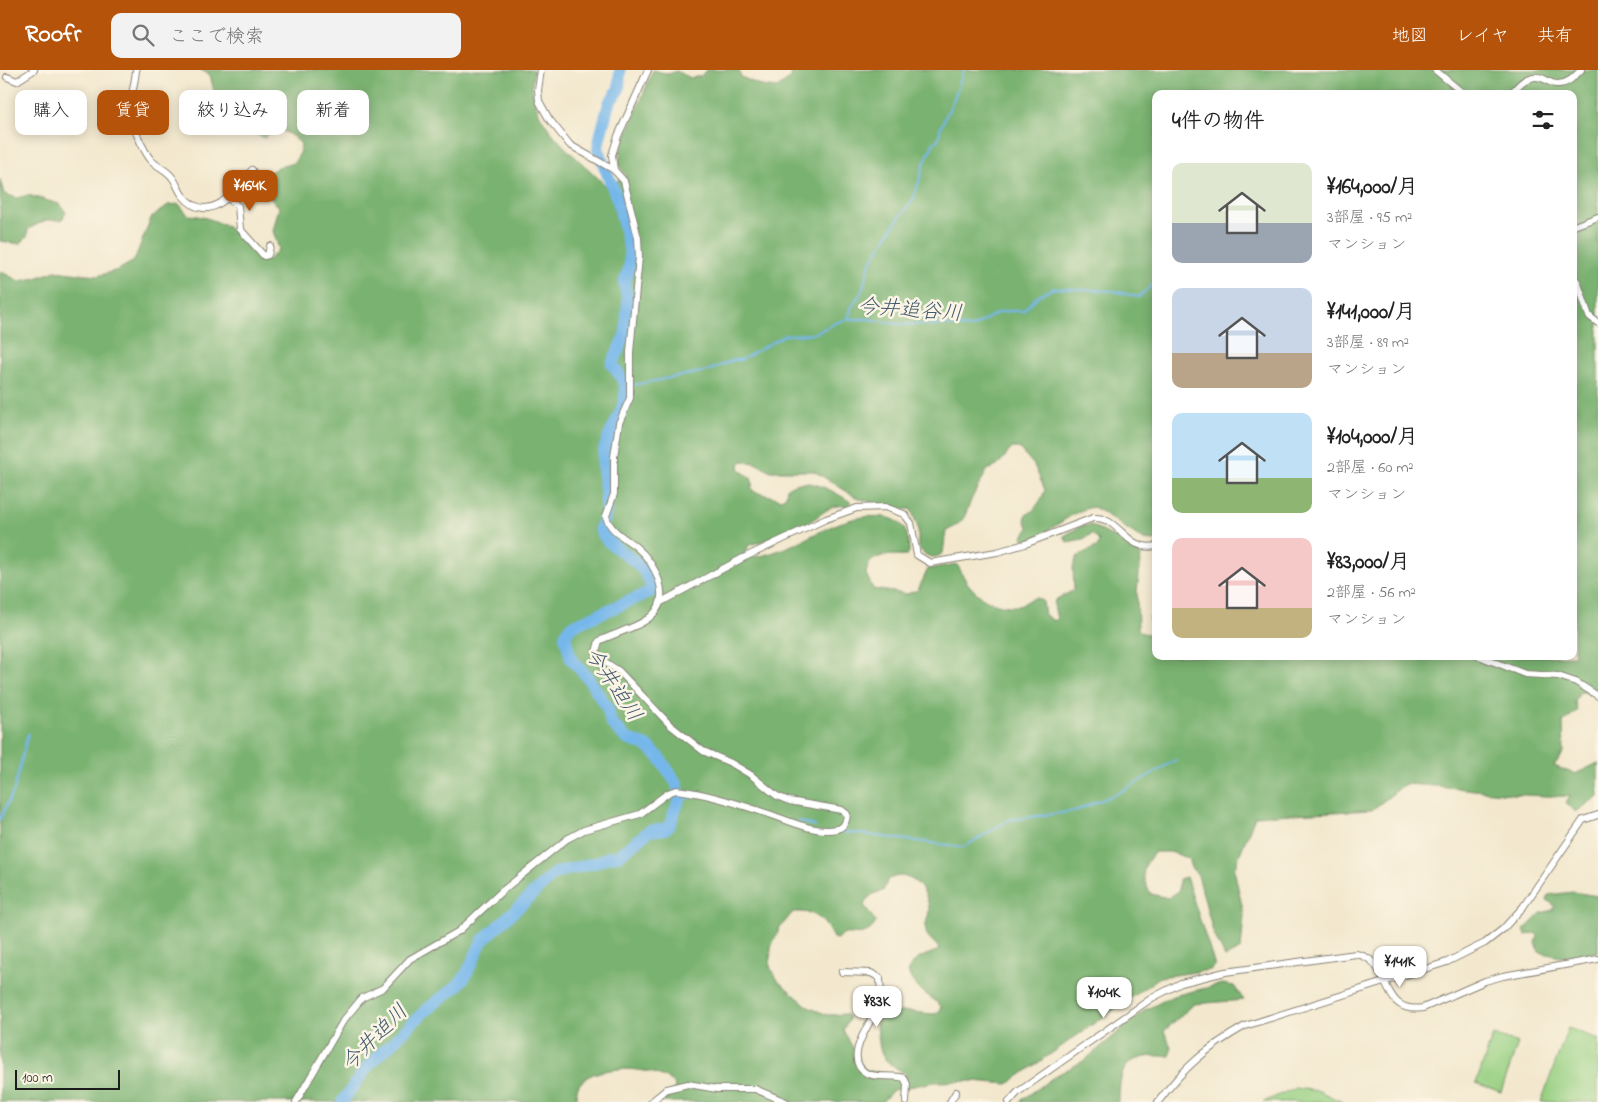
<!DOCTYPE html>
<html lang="ja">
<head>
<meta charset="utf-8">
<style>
	body { margin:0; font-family:"Indie Flower","Klee One",sans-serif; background:#f2f2f2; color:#222; height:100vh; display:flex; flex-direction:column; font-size:19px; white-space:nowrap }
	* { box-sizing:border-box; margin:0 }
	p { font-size:16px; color:#767676 }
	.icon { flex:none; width:28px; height:28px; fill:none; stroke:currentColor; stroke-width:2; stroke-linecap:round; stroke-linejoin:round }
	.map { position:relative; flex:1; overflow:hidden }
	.panel { position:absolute; left:1152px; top:20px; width:425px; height:570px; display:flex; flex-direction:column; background:#fff; border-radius:10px; box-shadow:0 2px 12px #0003 }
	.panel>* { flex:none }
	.guide { position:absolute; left:15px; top:20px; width:475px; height:45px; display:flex; gap:10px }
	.scale { position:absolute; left:15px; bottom:12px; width:105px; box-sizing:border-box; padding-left:5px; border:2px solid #1c1c1c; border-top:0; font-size:14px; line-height:18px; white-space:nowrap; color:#1c1c1c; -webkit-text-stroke:4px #fcf5e5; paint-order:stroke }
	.price { position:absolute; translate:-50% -42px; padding:0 11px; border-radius:10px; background:#fff; color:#222; font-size:16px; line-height:32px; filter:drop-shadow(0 1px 2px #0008) }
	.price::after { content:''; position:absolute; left:50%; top:30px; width:15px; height:11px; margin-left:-8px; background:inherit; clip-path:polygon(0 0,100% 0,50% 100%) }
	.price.on { background:#b45309; color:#fff }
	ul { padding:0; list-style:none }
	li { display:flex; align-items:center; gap:15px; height:125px; padding:0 20px }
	li span { display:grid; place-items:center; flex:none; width:140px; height:100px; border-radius:10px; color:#555 }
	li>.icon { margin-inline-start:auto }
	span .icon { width:60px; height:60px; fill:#fffc; stroke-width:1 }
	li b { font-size:21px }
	h2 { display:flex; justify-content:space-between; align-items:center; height:60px; padding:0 20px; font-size:21px }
	.tag { padding:0 18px; border-radius:10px; background:#fff; box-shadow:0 2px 12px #0003; font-size:18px; line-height:45px }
	.tag.on { background:#b45309; color:#fff }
	header { display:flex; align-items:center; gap:30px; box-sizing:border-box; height:70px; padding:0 25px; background:#b45309; color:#fff }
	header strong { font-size:24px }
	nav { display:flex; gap:28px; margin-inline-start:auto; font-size:18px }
	.search { width:350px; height:45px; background:#f2f2f2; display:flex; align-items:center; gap:12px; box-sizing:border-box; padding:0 18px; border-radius:10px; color:#767676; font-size:19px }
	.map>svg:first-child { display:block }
</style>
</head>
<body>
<header>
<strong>Roofr</strong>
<div class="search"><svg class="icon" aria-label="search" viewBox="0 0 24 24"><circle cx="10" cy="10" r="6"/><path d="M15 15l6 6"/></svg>ここで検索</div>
<nav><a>地図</a><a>レイヤ</a><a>共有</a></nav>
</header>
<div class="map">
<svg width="1598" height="1032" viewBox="0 0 1598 1032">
	<rect width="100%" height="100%" fill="#fcf5e5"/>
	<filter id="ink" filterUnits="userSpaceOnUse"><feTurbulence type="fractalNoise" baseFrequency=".02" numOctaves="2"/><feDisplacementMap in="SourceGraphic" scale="10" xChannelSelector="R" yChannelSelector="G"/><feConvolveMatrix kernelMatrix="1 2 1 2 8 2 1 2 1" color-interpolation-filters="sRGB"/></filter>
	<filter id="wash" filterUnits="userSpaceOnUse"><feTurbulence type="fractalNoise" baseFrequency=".0096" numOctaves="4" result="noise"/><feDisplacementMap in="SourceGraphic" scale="20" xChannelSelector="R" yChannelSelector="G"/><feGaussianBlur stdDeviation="1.12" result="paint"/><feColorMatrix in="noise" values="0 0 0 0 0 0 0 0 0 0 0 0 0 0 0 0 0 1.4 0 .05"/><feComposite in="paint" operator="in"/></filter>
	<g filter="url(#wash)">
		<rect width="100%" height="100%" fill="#f3e8ce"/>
		<g fill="#98d083" stroke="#5a7650">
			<path d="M1568,958L1598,969V1032H1541Z"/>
			<path d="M1493,965L1518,973L1501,1022L1476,1013Z"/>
			<path d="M1295,1018L1319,1021L1343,1032H1263Z"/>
		</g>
		<g fill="#7ab271" stroke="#4b6746" fill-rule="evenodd">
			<path d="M201,0H534C522,52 576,84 607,117L626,106L619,95L621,79L653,0L669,4L676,1L691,8L701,6L706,0H739L741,7L762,16L777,18L791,8L792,0H1598V622H1580L1575,632L1577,641L1563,652L1564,682L1554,696L1575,704L1598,693V726L1576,742L1566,734L1570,726C1514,728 1461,716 1405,714L1372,740L1255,746L1234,799L1244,845L1241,879L1225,887L1213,862L1198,805L1191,798L1188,788L1170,782H1155C1141,798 1140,805 1151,824L1168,828L1179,821V809L1186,807L1215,896L1210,900L1160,907L1008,1014L973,1011L934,1012L893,1020L882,1032H655L674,1020L675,1015C660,995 584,991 577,1020C576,1024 577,1029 577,1032H0V201L19,211L36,208L55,201L97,206L118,200L134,191L151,148L168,135L179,134L188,145C214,146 250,164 259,191L268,190L279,179L273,161L279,137L260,116L264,106L278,97L294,93L300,83L301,74C289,62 279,55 264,68L257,65L255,56L231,46L224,30L214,21L210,5ZM1156,24H1574V586H1156V542L1149,547L1151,561L1148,564L1142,563L1138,559L1137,521L1141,486L1136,479L1091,455L1081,456L1064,466L1067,472L1083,469L1092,464L1099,471L1098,476L1077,487L1073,497L1074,520L1055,530L1054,535L1057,549L1054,551L1045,545L1043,532L1038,528C1030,527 1025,535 1017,536C995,537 979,529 966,511C962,505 961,499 956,494L928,499L918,520L907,524L873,519L866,504C869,481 890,486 907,485L909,482C909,463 904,449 883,447C843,442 813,469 777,481C767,485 757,487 747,487L744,485L749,475C768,470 788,463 805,454C821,447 828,433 847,436L851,432C833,421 806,404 787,418L786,426L781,429L755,422L751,418L753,414L751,408L740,400L739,394L742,391L755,393L771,401H814L857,428L897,440L911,439L918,458V477C925,486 933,491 943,483L946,461C968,451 964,444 974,424C978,416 983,409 987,400L997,396L1012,378H1019L1034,395L1045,420C1042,429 1035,441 1026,445L1025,451L1029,458L1022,467L1025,471C1048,466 1072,439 1094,437L1144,470L1156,471ZM898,806C916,806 928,822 929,839C929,847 924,855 926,862C928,870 937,872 939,880C926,886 916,886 908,900C911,918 929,924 941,936L939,942L934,944C916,943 888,936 876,953C879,963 878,976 882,985C888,995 899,999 907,1005V1009L866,1000L855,993L853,978L843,960L849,950V947L845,944L828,945L810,938L779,912L770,897L771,877L779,859L793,842C816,841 823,848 833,868L837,869L842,864C856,863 869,867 876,852L864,835C868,826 873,823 883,821L888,809Z"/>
			<path d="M0,109L4,124L17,128L28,125L59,134L66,142L62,150H46L28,159L27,167L20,174L0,171Z"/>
			<path d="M1573,822L1598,826V882L1560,887L1539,882L1536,873L1538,866L1535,863L1526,865L1524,860L1541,843L1553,840L1555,836L1547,830L1548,825Z"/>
			<path d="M1222,914L1234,916L1244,930L1194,934L1164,961L1171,977L1170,986C1130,985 1119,991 1119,1032H1019L1055,1006L1085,990L1145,940L1173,926Z"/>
		</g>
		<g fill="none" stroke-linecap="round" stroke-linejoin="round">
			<g stroke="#76b7eb" stroke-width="2">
				<path d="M848,250L851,238L862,221L870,193L896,152L914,128L924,94L933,74L939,68L940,59L955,26L964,0"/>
				<path d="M633,315L707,301L734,290H741L785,265L813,264L838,252L849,249H869L897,254L944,255L971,258C994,246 994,239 1023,241L1039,225L1054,218L1114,221L1139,227L1156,211"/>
				<path d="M680,728L686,729L697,726"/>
				<path d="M0,749L14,720L28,664"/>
				<path d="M798,751L815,756"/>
				<path d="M837,761L964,777L1009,750L1075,741L1118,723L1176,690"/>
			</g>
			<path stroke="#76b7eb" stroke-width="12" d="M342,1032L367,997L425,941L458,915L466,905L482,871L555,803L598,792L608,787L618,786L649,761L665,759L669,756L680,728L677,714L659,687L647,676L627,669L611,653L608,639L588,608L571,589L565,566L570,557L650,522L651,516C642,484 605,480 600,458C613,444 601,405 603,387C605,363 628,342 625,317C624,310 616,300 612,294L626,263L628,230L624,213L630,195L629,177L618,131L598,80L599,71L609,33L619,19L620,0"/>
		</g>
	</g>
	<g filter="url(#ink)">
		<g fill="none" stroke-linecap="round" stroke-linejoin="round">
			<g stroke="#888275" stroke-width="8">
				<g id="minor">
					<path d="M136,0C135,14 130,28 130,42C129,51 145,83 151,90C157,97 166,99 172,107C177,113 178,120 183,126C210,158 236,119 252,100"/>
					<path d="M1435,0L1464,24"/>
					<path d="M7,7L17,11L34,0"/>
					<path d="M1511,24C1519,13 1530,2 1544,9C1549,11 1553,15 1558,14C1568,14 1575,6 1581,0"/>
					<path d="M614,100L612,85L618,66L648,0"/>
					<path d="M228,128L238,136L240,159L264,186L268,185L270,176"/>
					<path d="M1574,156L1598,147"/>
					<path d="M1574,209L1577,211L1589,246L1598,253"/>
					<path d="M661,532L743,488L826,449L857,438L885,437L904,444L911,453L917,485L930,493L997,482L1025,474L1093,448C1120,446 1125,482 1156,476"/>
					<path d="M1479,586L1525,604L1558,606L1576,612L1598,626"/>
					<path d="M842,902L871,903L880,908C880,915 882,924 880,931C876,947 840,987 866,1003C876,1009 893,1004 904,1008L907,1014L906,1032"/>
					<path d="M296,1032L343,951L362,928L383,918L410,889L459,861L502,821L567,769L584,760L640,744L668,723L676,720C706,723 738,734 766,743C788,750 814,764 837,759C844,758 847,750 847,744L842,740L789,731L777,726L751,705L731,693L703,681L670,655L619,601L599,588L596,582L599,571C627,557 672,552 659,511C655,498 646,485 635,476C625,468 609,460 606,446L614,424V387L619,353L630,328V282L639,187L638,168L624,111L614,100L570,75L549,49L539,31L538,20L541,0"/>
					<path d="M651,1032L667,1019L688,1014L717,1019H755L786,1032"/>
					<path d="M950,1032L956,1022"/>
					<path d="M1009,1032L1018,1022L1152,928L1181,913L1225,902L1356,884C1394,890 1377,945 1423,938L1485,911L1503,906L1598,889"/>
					<path d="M1158,1032C1184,997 1208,977 1245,956L1447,892L1485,873L1503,859L1523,837L1583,750L1598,745"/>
				</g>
			</g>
			<use href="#minor" stroke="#fff" stroke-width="6"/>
		</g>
	</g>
	<g text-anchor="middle" stroke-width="5" stroke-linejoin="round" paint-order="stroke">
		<g font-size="21" font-style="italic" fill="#405a6f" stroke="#fcf5e5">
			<text transform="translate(910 239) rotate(4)" y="7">今井追谷川</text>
			<text transform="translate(614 614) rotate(56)" y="7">今井迫川</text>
			<text transform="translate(374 967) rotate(-45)" y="7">今井迫川</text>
		</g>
	</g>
</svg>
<div class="scale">100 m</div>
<b class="price on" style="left:250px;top:142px">¥164K</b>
<b class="price" style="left:1400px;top:918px">¥141K</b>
<b class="price" style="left:1104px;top:949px">¥104K</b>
<b class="price" style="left:877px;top:958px">¥83K</b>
<div class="guide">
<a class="tag">購入</a>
<a class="tag on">賃貸</a>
<a class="tag">絞り込み</a>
<a class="tag">新着</a>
</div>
<section class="panel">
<h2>4件の物件<svg class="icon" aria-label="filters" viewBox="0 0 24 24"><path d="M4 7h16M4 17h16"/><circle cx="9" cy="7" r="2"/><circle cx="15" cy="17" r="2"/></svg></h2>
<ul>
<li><span style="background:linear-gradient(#dfe7d0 60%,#9aa5b1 0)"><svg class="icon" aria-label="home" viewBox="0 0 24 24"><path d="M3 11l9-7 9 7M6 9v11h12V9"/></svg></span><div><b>¥164,000/月</b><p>3部屋 · 95 m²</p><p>マンション</p></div></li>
<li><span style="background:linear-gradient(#c9d6e8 65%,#b9a48a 0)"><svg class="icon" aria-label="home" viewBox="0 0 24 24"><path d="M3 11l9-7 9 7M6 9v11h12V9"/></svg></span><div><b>¥141,000/月</b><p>3部屋 · 89 m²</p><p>マンション</p></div></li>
<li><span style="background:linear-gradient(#bfe0f5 65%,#8fb573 0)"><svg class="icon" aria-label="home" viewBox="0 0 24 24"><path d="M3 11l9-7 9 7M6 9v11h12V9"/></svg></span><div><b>¥104,000/月</b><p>2部屋 · 60 m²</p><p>マンション</p></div></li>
<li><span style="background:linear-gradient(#f6c9c9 70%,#c2b280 0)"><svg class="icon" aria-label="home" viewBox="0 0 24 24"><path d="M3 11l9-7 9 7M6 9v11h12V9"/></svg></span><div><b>¥83,000/月</b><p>2部屋 · 56 m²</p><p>マンション</p></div></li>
</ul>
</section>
</div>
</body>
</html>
